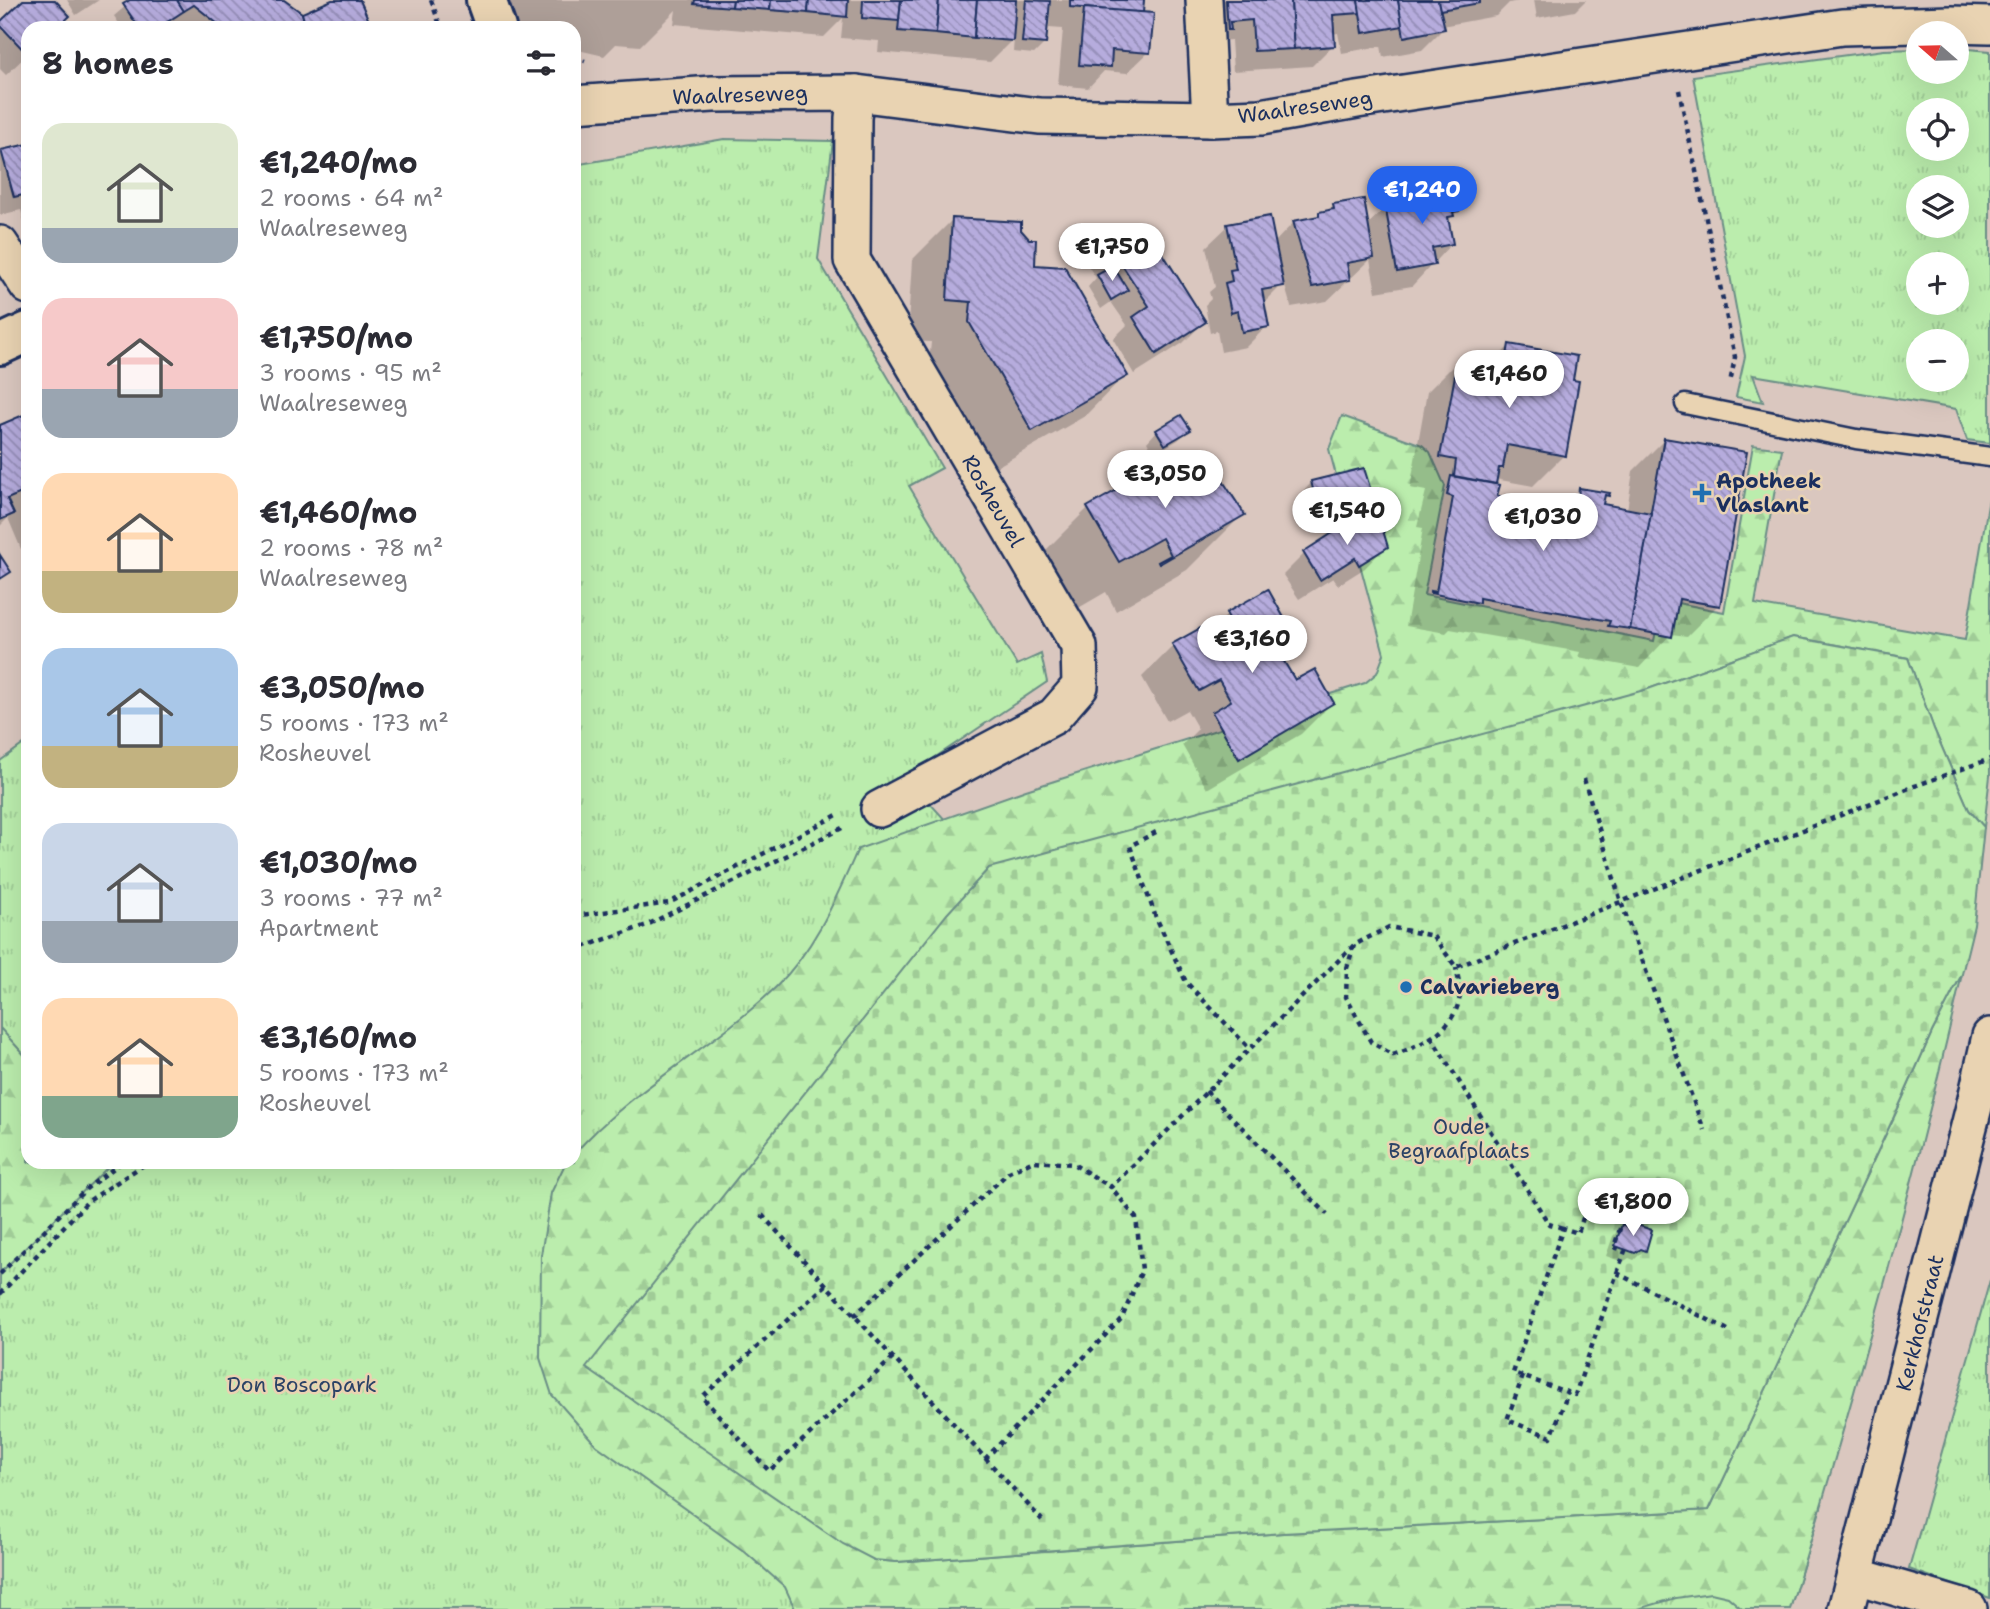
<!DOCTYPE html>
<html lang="en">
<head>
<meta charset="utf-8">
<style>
	body { margin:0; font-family:"Shantell Sans",sans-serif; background:#f7f7f7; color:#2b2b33; height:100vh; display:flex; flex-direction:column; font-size:26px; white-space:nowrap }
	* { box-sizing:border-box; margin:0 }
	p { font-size:23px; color:#7c7c81 }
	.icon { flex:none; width:38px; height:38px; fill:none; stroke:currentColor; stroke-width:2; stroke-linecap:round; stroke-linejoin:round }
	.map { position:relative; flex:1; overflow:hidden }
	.side { position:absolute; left:21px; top:21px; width:560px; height:1148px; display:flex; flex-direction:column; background:#fff; border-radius:21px; box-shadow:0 7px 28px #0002 }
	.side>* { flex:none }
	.needle { width:46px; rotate:290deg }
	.controls { position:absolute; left:1906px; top:21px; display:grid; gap:14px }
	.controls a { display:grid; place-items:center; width:63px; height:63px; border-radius:50%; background:#fff; box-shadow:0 7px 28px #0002; font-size:35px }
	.price { position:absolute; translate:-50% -60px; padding:0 16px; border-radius:24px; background:#fff; color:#222; font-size:23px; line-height:46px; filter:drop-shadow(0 2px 4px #0008) }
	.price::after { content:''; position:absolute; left:50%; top:42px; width:21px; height:16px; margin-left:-10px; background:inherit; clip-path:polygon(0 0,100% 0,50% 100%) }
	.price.on { background:#2563eb; color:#fff }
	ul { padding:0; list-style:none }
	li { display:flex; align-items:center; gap:21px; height:175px; padding:0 21px }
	li span { display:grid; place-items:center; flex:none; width:196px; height:140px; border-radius:21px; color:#555 }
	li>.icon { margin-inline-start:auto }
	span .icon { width:84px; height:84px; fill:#fffc; stroke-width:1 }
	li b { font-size:30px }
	h2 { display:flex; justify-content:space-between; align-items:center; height:84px; padding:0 21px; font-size:30px }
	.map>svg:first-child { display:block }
</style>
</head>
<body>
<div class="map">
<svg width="1990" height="1609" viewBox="0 0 1990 1609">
	<defs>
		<pattern id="grass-tufts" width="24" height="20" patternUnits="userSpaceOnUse" patternTransform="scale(1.75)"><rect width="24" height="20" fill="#bbedad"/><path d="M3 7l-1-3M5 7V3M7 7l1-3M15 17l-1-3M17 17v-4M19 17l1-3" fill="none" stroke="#a0cc97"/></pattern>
		<pattern id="forest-firs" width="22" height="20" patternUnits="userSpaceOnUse" patternTransform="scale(1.75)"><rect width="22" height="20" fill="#bbedad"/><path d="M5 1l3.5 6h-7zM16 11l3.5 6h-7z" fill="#a0cc97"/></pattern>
		<pattern id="cemetery-stones" width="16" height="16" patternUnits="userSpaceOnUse" patternTransform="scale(1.75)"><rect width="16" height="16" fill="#bbedad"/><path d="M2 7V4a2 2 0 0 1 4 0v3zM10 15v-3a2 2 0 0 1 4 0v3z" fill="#a0cc97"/></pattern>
		<pattern id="building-back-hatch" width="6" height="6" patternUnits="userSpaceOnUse" patternTransform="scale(1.75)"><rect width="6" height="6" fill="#b6acdd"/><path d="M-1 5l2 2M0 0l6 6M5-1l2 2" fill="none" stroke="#938cb6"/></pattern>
	</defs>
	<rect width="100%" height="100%" fill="#dac7bf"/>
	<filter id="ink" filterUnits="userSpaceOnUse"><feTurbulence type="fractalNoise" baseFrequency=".0143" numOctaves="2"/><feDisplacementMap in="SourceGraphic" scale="14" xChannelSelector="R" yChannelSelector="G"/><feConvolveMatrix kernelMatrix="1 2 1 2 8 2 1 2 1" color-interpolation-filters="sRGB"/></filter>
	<g filter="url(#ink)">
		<g fill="url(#grass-tufts)" stroke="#6b8e86" stroke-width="2" fill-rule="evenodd">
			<path d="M1957,48L1990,51V443L1967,440L1956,409L1753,375L1763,402L1736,397L1745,356L1693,76L1884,50L1918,49V72H1956ZM1956,110V149H1918V110ZM1956,187V226H1918V187ZM1956,264V303H1918V264ZM1956,341V380H1918V341Z"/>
			<path d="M724,139L833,141L818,259L942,468L909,486L1017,665L1041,654L1047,682L906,777L989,868L874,1560L897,1562L1283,1533L1822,1504L1790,1609H0V761L28,741V1162H574V165Z"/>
			<path d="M1990,1280V1598L1909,1569Z"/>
		</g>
		<g fill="url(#forest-firs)" stroke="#6b8e86" stroke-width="2">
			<path d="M1342,416L1422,445L1430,452L1445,486L1424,595L1654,641L1662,600L1724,612L1753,445L1782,449L1755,604L1965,640L1990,493V776L1984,827L1969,810L1934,729L1908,658L1793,637L1648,689L874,1560L897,1562L1283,1533L1709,1510L1899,1106L1932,1032L1962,974C1914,1187 1854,1399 1790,1609H1742L1728,1597L1711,1593L1676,1598L1638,1609H795L785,1587L745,1552L596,1445L552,1395L540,1358L541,1255L551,1193L565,1164L574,1162V1154C632,1088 713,1048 776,987C815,949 836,898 858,849L1026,790L1365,683L1377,673L1384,654L1329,449Z"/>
			<path d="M0,1028L28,1059V1162H113L0,1273Z"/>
		</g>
		<path fill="url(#cemetery-stones)" stroke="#6b8e86" stroke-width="2" d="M1793,637L1908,658L1934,729L1969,810L1984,827L1974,925L1962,974L1932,1032L1899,1106L1709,1510L1283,1533L896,1562L874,1560L843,1544L586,1368L947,914L989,868L1648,689Z"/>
		<g fill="#0003">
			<path d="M25,0H53L55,28H28V54L6,75L0,69V24Z"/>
			<path d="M67,0H99L76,15Z"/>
			<path d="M133,0H281L301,15L336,0H358L370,28H176L172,25L168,28H122L114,16Z"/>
			<path d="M466,0H1048L1044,44L1034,54L1013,52L1014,38L990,62L878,52L879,41L841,38L843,18L824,37L674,24L676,10L640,46L616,44L604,56L574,49V28H477Z"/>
			<path d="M1051,0H1142L1141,15L1149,52L1127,73L1104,71L1088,88L1058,85L1063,29L1049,28Z"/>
			<path d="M1206,0H1523L1509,3L1496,16L1442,26L1443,29L1422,50L1383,57L1381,46L1342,53L1338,33L1332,34L1333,45L1312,66L1233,71L1231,40L1207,42Z"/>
			<path d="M1534,0H1586L1575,11L1537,18Z"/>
			<path d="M28,145V233H27L21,210L0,215V154Z"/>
			<path d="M1418,191L1458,210L1447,221L1451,244L1412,286L1376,292L1370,260L1327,301L1291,307L1284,283L1263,304L1267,326L1246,347L1221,352L1217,331L1210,333L1205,305L1211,299L1209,292L1215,287L1206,247L1228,226L1274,243L1293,223L1314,219L1333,206L1366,226L1386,207L1398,204Z"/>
			<path d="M952,220L1019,231L1033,267L1125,375L1085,416L991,470L929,363L931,342L907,341L912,260Z"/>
			<path d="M1098,229L1139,232L1204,322L1183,343L1134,374L1113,339L1127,325L1111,302L1101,309L1088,287L1096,278L1077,249Z"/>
			<path d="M1509,346L1564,455L1533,486L1495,479V498L1560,510L1580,490L1601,506L1627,510L1633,471L1665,439L1718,605L1687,636L1671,634L1639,668L1578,657L1580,652L1450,629L1446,633L1406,626L1423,528L1417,527L1426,491L1410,488L1427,392L1458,361L1489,367Z"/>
			<path d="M1181,418L1189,430L1178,440L1154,454L1147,442L1157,431Z"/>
			<path d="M28,422V546L21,549L8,518L0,526V426Z"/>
			<path d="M1312,482L1371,496L1360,506L1308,519L1302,493Z"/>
			<path d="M1196,486L1242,515L1187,570L1116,611L1106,592L1063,617L1032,564L1088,508Z"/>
			<path d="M1357,530L1386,546L1365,568L1338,585L1333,578L1299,599L1283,575L1304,554Z"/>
			<path d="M1267,592L1286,625L1270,641L1294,683L1332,703L1301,734L1207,789L1182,745L1198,729L1187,710L1167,721L1142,677L1173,646L1215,627L1227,615Z"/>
			<path d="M1623,1226L1644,1250L1634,1260L1629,1258L1623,1262L1606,1256L1613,1236Z"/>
		</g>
		<g fill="url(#building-back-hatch)" stroke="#1b2f5e" stroke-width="2">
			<path d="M23,0H55L70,16L57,28H28V55L0,25V22Z"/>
			<path d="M130,0H177L184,11L158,28H139L123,4Z"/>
			<path d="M177,0H284L302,13L306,28H223L194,5L184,11Z"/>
			<path d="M332,0H360L372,28H306L302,13Z"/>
			<path d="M695,0H733L732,7L694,4Z"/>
			<path d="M733,0H771L770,10L732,7Z"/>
			<path d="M771,0H809L808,13L770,10Z"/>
			<path d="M809,0H848L847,17L808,13Z"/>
			<path d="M863,0H901L899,21L862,18Z"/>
			<path d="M901,0H939L936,34L898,31Z"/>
			<path d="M939,0H977L974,38L936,34Z"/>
			<path d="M977,0H1016L1013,41L974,38Z"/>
			<path d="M1026,0L1050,1L1046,44L1022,42Z"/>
			<path d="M1070,0H1144L1143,13L1070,7Z"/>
			<path d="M1226,0H1291L1294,49L1254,51L1252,20L1230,22L1231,30H1228Z"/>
			<path d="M1291,0H1358L1361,13L1333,15L1335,46L1294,49Z"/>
			<path d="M1358,0H1398L1403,26L1363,33Z"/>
			<path d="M1398,0H1438L1445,29L1404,37Z"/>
			<path d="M1438,0H1480V3L1440,10Z"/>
			<path d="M1084,8L1154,13L1150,53L1112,50L1111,67L1079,65Z"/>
			<path d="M28,144V194L14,197L1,150Z"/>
			<path d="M1448,184L1450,192L1456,191L1460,193L1465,202L1459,211L1453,212L1454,216L1448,217L1453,244L1432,248L1435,265L1397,272L1385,205L1404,202L1403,197L1418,195L1417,189Z"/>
			<path d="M1364,199L1374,258L1347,263L1350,280L1312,287L1293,221L1319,216V212L1334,209L1333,204Z"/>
			<path d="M1270,216L1284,286L1262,290L1269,327L1242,332L1238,311L1231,313L1225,283L1232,281L1230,270L1236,269L1227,224Z"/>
			<path d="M952,218L1021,222V230L1029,239H1036L1035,265L1065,267L1128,376L1032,431L969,322L971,302L947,300Z"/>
			<path d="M1097,227L1139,230L1153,238L1206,322L1156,354L1133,317L1149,306Z"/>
			<path d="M1113,266L1128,290L1111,300L1097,275Z"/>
			<path d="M1509,344L1577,356L1573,380L1579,381L1566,456L1507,445L1503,468H1499L1496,484L1454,476L1456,460L1440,457L1458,359L1505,368Z"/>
			<path d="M23,415L28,429V496L26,491L7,499L14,514L0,520V425Z"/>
			<path d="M1181,415L1191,430L1165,445L1156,430Z"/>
			<path d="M1664,438L1747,452L1720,606L1679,599L1672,637L1630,629Z"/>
			<path d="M1180,454L1197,483L1217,472L1245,515L1159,564L1158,562L1171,555L1162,538L1119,562L1087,507Z"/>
			<path d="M1364,468L1373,497L1318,510L1311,481Z"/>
			<path d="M1451,476L1500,485L1497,496L1576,511L1579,488L1610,493L1609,496L1605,495L1603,504L1651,513L1630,629L1608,626L1610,621L1479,598V603L1430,593V591L1436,592L1453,497L1447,495Z"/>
			<path d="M1378,514L1388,547L1359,565L1355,558L1320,580L1303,552L1353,520L1357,527Z"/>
			<path d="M0,555L11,572L0,579Z"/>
			<path d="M1268,589L1288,625L1269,636L1295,680L1315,669L1334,703L1239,759L1212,712L1231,701L1219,680L1199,691L1172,644L1213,621L1218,630L1231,622L1226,613Z"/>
			<path d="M1628,1222L1652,1230L1646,1251L1641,1249L1635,1253L1615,1246L1622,1224L1626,1226Z"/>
		</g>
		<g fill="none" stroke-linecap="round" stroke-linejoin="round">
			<g stroke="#1b2f5e" stroke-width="23">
				<path id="lane" d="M1685,404L1856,439L1990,457"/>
			</g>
			<g stroke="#1b2f5e" stroke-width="40">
				<g id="street">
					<path d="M1204,0L1210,119"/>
					<path d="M856,93L853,118L852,260L1079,646L1080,686L1054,716L879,809"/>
					<path d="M574,104L713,94L856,93L1039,116L1210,119L1261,117L1357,100L1842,27L1951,24L1990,25"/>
					<path d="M0,244L28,286"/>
					<path d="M1856,1576L1969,1609"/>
					<path d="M1846,1609L1976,1099L1990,1036"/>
				</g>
			</g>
			<g stroke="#1b2f5e" stroke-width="44">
				<g id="secondary">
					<path d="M486,0L496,28"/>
					<path d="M0,345L28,332"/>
				</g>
			</g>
			<g stroke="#1b2f5e" stroke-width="4.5" stroke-dasharray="5 5" stroke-linecap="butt">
				<path d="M431,0L441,28"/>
				<path d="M574,58L585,61"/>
				<path d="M1679,90L1735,357L1730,383"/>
				<path d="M1584,779L1621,902L1704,1130"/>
				<path d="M1156,832L1130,846L1155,915L1186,982L1249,1048"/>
				<path d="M574,916L669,903L841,813"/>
				<path d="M1354,945L1347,968L1346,997L1371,1042L1393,1055C1423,1045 1456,1029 1460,995C1461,986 1457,975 1456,967"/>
				<path d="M574,950L647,925L844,827"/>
				<path d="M1431,1037L1549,1224L1563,1228"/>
				<path d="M1206,1091L1327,1214"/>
				<path d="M762,1215L1042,1520"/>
				<path d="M1617,1273L1625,1251L1614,1247L1623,1219L1618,1208L1596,1202L1585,1212L1578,1233L1563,1228L1513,1373L1575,1395L1617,1273L1728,1330"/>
				<path d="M0,1274L86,1189L122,1162"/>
				<path d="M826,1285L702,1397L769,1471L893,1358"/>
				<path d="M0,1294L87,1202L148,1162"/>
				<path d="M854,1316L1009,1172L1034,1161L1073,1164L1111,1187L1354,945L1389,927L1433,936L1456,967L1912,787L1990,759"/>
				<path d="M1523,1376L1507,1420L1551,1437L1568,1393"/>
				<path d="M985,1459L1122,1318L1142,1270L1136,1218L1111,1187"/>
			</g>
			<use href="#lane" stroke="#e9d3b2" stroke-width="18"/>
			<use href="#street" stroke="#e9d3b2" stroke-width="35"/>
			<use href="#secondary" stroke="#e9d3b2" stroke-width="38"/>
		</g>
	</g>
	<g fill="#1f6fb2" stroke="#e9d3b2" stroke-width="2.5">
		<path d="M1698.5 482.5h7v7h7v7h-7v7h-7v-7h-7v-7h7z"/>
		<circle cx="1406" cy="987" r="7"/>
	</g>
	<g text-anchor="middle" stroke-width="5" stroke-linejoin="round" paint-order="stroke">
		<g font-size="21" fill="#1b2f5e" stroke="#e9d3b2">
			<text transform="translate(740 95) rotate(-2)" y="7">Waalreseweg</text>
			<text transform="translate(1305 107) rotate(-8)" y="7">Waalreseweg</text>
			<text transform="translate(993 501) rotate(60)" y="7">Rosheuvel</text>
			<text transform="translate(1920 1323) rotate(-76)" y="7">Kerkhofstraat</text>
		</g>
		<g font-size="21" font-weight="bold" fill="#1b2f5e" stroke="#e9d3b2" text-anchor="start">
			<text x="1716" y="488">Apotheek<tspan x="1716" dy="24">Vlaslant</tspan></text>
			<text x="1420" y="994">Calvarieberg</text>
		</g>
		<g font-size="21" fill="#2b4266" stroke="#e9d3b2">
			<text x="1459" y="1134">Oude<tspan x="1459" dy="24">Begraafplaats</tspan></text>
			<text x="302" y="1392">Don Boscopark</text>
		</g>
	</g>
</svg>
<div class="controls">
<a><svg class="needle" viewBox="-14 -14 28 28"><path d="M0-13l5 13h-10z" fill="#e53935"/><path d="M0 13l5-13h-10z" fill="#7c7c81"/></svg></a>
<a><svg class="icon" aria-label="locate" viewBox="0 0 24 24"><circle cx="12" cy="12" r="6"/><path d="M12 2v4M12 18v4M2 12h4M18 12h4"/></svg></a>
<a><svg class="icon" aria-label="layers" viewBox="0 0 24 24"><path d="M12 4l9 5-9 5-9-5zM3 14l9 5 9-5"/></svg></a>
<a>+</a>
<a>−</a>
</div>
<b class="price on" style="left:1422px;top:226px">€1,240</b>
<b class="price" style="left:1112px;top:283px">€1,750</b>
<b class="price" style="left:1509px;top:410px">€1,460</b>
<b class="price" style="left:1165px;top:510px">€3,050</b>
<b class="price" style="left:1347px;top:547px">€1,540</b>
<b class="price" style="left:1543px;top:553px">€1,030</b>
<b class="price" style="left:1252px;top:675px">€3,160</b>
<b class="price" style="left:1633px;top:1238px">€1,800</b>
<section class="side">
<h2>8 homes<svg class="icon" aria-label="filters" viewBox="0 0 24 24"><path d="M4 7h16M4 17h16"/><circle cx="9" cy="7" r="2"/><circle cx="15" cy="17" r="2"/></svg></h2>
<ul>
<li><span style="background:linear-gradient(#dfe7d0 75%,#9aa5b1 0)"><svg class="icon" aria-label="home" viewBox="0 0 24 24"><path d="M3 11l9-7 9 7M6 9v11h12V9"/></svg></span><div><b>€1,240/mo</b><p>2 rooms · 64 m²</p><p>Waalreseweg</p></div></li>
<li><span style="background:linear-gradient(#f6c9c9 65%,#9aa5b1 0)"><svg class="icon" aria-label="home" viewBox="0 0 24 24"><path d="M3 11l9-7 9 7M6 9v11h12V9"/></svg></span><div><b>€1,750/mo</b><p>3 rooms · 95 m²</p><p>Waalreseweg</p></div></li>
<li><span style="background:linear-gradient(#ffd9b3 70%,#c2b280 0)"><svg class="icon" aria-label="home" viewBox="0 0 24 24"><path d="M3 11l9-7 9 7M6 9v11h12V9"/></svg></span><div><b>€1,460/mo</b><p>2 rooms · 78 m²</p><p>Waalreseweg</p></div></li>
<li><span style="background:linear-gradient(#a9c7e8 70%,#c2b280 0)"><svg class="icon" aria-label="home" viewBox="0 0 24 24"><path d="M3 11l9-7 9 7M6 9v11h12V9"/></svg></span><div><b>€3,050/mo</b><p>5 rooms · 173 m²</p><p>Rosheuvel</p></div></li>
<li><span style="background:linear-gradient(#c9d6e8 70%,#9aa5b1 0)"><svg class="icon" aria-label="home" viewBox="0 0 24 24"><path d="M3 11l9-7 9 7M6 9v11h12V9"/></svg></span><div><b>€1,030/mo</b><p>3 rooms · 77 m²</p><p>Apartment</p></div></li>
<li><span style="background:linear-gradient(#ffd9b3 70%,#7fa58c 0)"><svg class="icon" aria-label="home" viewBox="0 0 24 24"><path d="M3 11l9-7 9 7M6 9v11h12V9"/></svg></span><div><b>€3,160/mo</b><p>5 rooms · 173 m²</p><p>Rosheuvel</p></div></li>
</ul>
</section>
</div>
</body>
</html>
